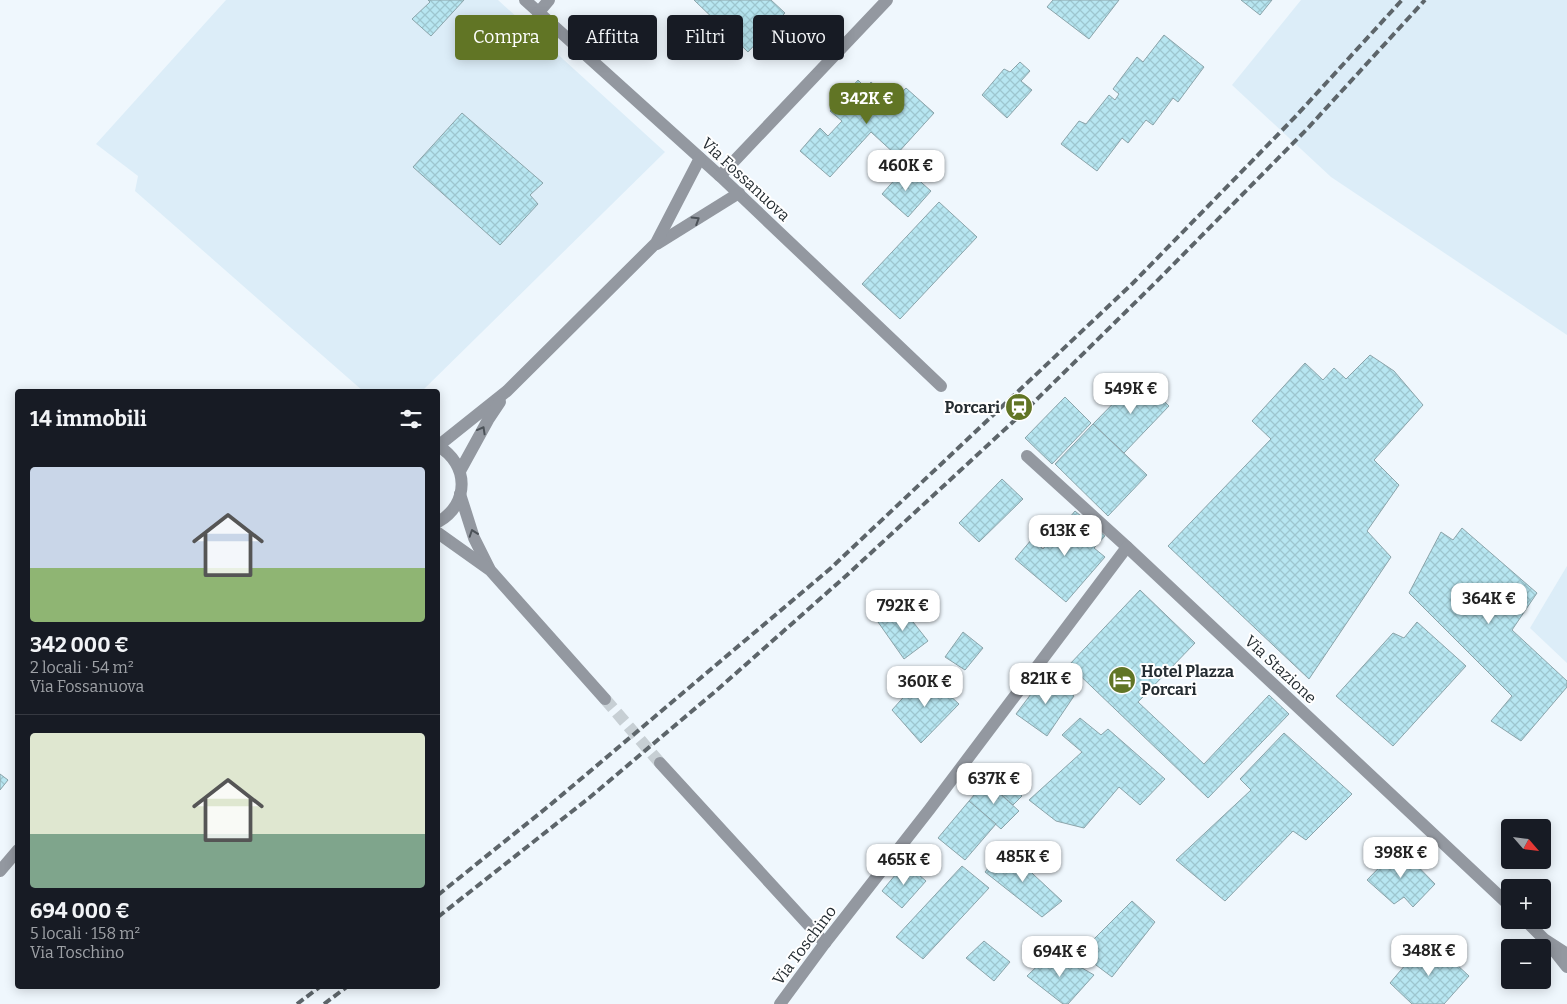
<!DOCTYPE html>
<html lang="it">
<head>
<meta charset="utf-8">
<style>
	body { margin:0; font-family:Bitter,serif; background:#242831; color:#f1f3f6; height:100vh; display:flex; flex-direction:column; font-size:19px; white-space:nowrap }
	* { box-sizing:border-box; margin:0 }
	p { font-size:16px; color:#9ea1a6 }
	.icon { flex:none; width:28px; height:28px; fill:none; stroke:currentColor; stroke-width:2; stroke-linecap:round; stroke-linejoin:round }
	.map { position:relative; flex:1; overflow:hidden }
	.drawer { position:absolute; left:15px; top:389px; width:425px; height:600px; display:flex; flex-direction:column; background:#171b24; border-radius:5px; box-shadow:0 2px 12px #0003 }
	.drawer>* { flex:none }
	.hud { position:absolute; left:455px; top:15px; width:475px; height:45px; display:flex; gap:10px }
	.needle { width:32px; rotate:118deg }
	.controls { position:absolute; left:1501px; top:819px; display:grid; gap:10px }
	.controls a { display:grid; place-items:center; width:50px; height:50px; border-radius:5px; background:#171b24; box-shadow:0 2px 12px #0003; font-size:25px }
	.price { position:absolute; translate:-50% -42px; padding:0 11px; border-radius:10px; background:#fff; color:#222; font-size:16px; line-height:32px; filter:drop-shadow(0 1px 2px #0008) }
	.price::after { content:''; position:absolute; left:50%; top:30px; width:15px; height:11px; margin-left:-8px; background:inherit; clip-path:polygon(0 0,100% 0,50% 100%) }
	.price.selected { background:#617525; color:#fff }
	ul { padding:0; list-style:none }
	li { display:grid; align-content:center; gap:10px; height:265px; padding:0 15px }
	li+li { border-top:1px solid #363941 }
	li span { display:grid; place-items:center; height:155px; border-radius:5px; color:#555 }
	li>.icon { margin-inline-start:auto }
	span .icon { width:90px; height:90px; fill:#fffc; stroke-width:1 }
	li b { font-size:21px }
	h2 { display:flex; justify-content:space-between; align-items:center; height:60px; padding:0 15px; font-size:21px }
	.tag { padding:0 18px; border-radius:5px; background:#171b24; box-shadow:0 2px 12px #0003; font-size:18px; line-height:45px }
	.tag.selected { background:#617525; color:#fff }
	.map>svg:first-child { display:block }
</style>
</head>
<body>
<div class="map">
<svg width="1567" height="1004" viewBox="0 0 1567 1004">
	<defs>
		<pattern id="building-cross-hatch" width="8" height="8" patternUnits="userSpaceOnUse" patternTransform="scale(1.25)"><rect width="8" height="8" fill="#b7e6f1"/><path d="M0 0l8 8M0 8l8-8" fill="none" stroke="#9dc6cf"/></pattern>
	</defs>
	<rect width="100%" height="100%" fill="#eff7fd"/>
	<g fill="#dcedf8">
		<path d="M226,0H498L665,152L422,391H363L135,191L138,176L96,144Z"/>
		<path d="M1301,0H1567V335L1331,177L1232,85Z"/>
		<path d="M1567,566V663L1530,628Z"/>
	</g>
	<g fill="url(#building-cross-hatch)" stroke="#8ba4aa">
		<path d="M428,0H464L431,36L412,19L430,2Z"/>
		<path d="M694,0H771L785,13L748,52Z"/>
		<path d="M1053,0H1119L1089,39L1047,7Z"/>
		<path d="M1241,0H1272L1260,15Z"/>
		<path d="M1164,35L1204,67L1178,102L1173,98L1153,125L1146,120L1128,143L1122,138L1097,171L1061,144L1079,121L1086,124L1109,95L1115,100L1119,94L1113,89L1137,57L1143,62Z"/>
		<path d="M1020,62L1030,71L1021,81L1032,90L1007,118L982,95L1004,69L1010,72Z"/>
		<path d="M858,80L866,88L871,82L893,102L906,88L934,113L896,155L871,132L830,177L800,151L820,128L828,136L842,121L830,111Z"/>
		<path d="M462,113L543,183L530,195L538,204L500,245L413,167Z"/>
		<path d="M905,168L931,191L908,217L882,194Z"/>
		<path d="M939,202L977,237L900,319L862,284Z"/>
		<path d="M1370,355L1394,371L1423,405L1374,460L1399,485L1367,531L1391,557L1309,679L1168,546L1271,439L1252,421L1305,363L1323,380L1334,368L1346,379Z"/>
		<path d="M1139,377L1169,406L1124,453L1093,424Z"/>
		<path d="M1065,397L1091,423L1052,464L1025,438Z"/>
		<path d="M1093,424L1147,475L1108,516L1055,464Z"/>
		<path d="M1002,479L1023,499L979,542L959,523Z"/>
		<path d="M1075,511L1105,536L1094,548L1105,557L1066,602L1015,559L1032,539L1043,549Z"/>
		<path d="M1462,528L1537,593L1512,630L1567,681V687L1521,741L1491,721L1512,696L1409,593L1441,532L1453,540Z"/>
		<path d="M1140,590L1195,643L1138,702L1204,764L1269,695L1289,714L1208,798L1069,665Z"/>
		<path d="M899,604L928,641L904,659L878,622Z"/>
		<path d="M1417,622L1466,666L1393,746L1336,696L1393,633L1404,638Z"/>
		<path d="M963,632L983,648L965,670L945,657Z"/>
		<path d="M925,673L959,704L921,743L892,710Z"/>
		<path d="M1046,674L1074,696L1047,736L1016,714Z"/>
		<path d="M1080,718L1101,735L1108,729L1165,779L1140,805L1119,787L1084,828L1056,821L1029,800L1082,752L1062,735Z"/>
		<path d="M1284,733L1352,794L1306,840L1293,831L1225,901L1176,860L1251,790L1240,779Z"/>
		<path d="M0,774L8,780L0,790Z"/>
		<path d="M1002,778L1022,796L1013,805L993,787Z"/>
		<path d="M986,781L1019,811L1001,829L969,801Z"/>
		<path d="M969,801L996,824L965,860L938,838Z"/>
		<path d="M1399,847L1435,884L1413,907L1404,897L1394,904L1367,880Z"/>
		<path d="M1005,848L1062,901L1042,917L985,872Z"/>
		<path d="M905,863L926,881L902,908L882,891Z"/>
		<path d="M962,866L989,888L923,959L896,937Z"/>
		<path d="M1132,901L1155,922L1112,977L1080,953Z"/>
		<path d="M1428,938L1469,976L1444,1004H1412L1390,983Z"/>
		<path d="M984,941L1010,962L994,981L966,958Z"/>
		<path d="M1053,951L1094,975L1068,1004H1063L1027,976Z"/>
	</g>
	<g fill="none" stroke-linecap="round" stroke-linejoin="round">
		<path stroke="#c7cfd4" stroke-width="12" stroke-dasharray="12 6" stroke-linecap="butt" d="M605,699L660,763"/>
		<g stroke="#9398a0" stroke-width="12">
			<path d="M525,0L720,176L941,386"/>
			<path d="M538,13L549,0"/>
			<path d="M720,176L887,0"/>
			<path d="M657,244L739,193"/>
			<path d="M438,446L507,391L656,243L700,158"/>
			<path d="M438,446C469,464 470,504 438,522"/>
			<path d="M1027,456L1127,547L1510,906"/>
			<path d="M460,471L488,420L500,402"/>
			<path d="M460,494L474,538L489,568"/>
			<path d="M438,533L490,570L605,699"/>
			<path d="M660,763L825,943"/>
			<path d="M0,871L18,850"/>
			<path d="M1525,920L1544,939L1567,954"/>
			<path d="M1552,948L1567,967"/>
			<path d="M780,1004L825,943L929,810L1127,547"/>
		</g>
		<g stroke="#5d656a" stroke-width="4" stroke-dasharray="8 4" stroke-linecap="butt">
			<path d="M438,895L550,805L831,568L1133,283L1296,116L1402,0"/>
			<path d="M438,917L589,798L717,690L847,575L1028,408L1156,282L1308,128L1425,0"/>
			<path d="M297,1004L321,986"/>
			<path d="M324,1004L348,986"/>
		</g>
	</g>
	<defs><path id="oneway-chevron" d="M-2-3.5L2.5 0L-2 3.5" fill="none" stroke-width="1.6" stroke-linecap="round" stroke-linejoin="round" transform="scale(1.25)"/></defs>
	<g stroke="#4c5258">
		<use href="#oneway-chevron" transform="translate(696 220) rotate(-32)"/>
		<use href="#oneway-chevron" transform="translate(482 430) rotate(-61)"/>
		<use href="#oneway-chevron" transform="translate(473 533) rotate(-109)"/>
	</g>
	<defs>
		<g id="station-disc" transform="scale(1.4375)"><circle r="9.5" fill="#617525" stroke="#fff"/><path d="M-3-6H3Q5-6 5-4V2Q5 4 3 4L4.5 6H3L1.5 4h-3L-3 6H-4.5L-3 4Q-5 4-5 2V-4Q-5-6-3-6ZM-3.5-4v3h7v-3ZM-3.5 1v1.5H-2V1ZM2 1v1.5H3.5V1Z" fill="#fff"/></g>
		<g id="hotel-disc" transform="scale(1.4375)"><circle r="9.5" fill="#617525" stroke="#fff"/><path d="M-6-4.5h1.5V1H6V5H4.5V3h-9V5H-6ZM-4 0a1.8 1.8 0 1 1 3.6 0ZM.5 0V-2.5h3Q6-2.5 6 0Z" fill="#fff"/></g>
	</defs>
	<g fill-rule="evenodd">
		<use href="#station-disc" x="1019" y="407"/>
		<use href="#hotel-disc" x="1122" y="680"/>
	</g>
	<g text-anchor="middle" stroke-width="4" stroke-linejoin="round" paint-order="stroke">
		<g font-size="16" fill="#252d32" stroke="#fff">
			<text transform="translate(746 179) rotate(43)" y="6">Via Fossanuova</text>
			<text transform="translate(1281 669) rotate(43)" y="6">Via Stazione</text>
			<text transform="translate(804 945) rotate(-53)" y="6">Via Toschino</text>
		</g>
		<g font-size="16" font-weight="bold" fill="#252d32" stroke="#fff" text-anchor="end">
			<text x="1000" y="413">Porcari</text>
			<text x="1141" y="677" text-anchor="start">Hotel Plazza<tspan x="1141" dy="18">Porcari</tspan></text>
		</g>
	</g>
</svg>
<div class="controls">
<a><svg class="needle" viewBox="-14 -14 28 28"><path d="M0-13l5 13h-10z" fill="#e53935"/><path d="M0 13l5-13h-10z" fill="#9ea1a6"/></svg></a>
<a>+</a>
<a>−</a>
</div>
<b class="price selected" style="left:867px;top:125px">342K €</b>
<b class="price" style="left:906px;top:192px">460K €</b>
<b class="price" style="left:1131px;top:415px">549K €</b>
<b class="price" style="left:1065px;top:557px">613K €</b>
<b class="price" style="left:1489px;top:625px">364K €</b>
<b class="price" style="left:903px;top:632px">792K €</b>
<b class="price" style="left:1046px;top:705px">821K €</b>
<b class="price" style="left:925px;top:708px">360K €</b>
<b class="price" style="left:994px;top:805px">637K €</b>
<b class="price" style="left:1401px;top:879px">398K €</b>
<b class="price" style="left:1023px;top:883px">485K €</b>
<b class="price" style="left:904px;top:886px">465K €</b>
<b class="price" style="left:1429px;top:977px">348K €</b>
<b class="price" style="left:1060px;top:978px">694K €</b>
<div class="hud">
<a class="tag selected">Compra</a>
<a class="tag">Affitta</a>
<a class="tag">Filtri</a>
<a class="tag">Nuovo</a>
</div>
<section class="drawer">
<h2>14 immobili<svg class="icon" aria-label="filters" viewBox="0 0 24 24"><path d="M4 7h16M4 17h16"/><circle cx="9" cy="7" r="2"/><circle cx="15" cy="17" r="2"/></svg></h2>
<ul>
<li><span style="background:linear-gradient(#c9d6e8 65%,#8fb573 0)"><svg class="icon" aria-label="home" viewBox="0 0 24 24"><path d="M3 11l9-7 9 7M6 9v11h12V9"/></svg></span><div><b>342 000 €</b><p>2 locali · 54 m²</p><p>Via Fossanuova</p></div></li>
<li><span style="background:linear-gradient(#dfe7d0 65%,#7fa58c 0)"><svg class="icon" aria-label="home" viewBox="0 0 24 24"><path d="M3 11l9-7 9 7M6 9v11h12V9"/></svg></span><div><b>694 000 €</b><p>5 locali · 158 m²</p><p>Via Toschino</p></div></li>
</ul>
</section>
</div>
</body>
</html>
